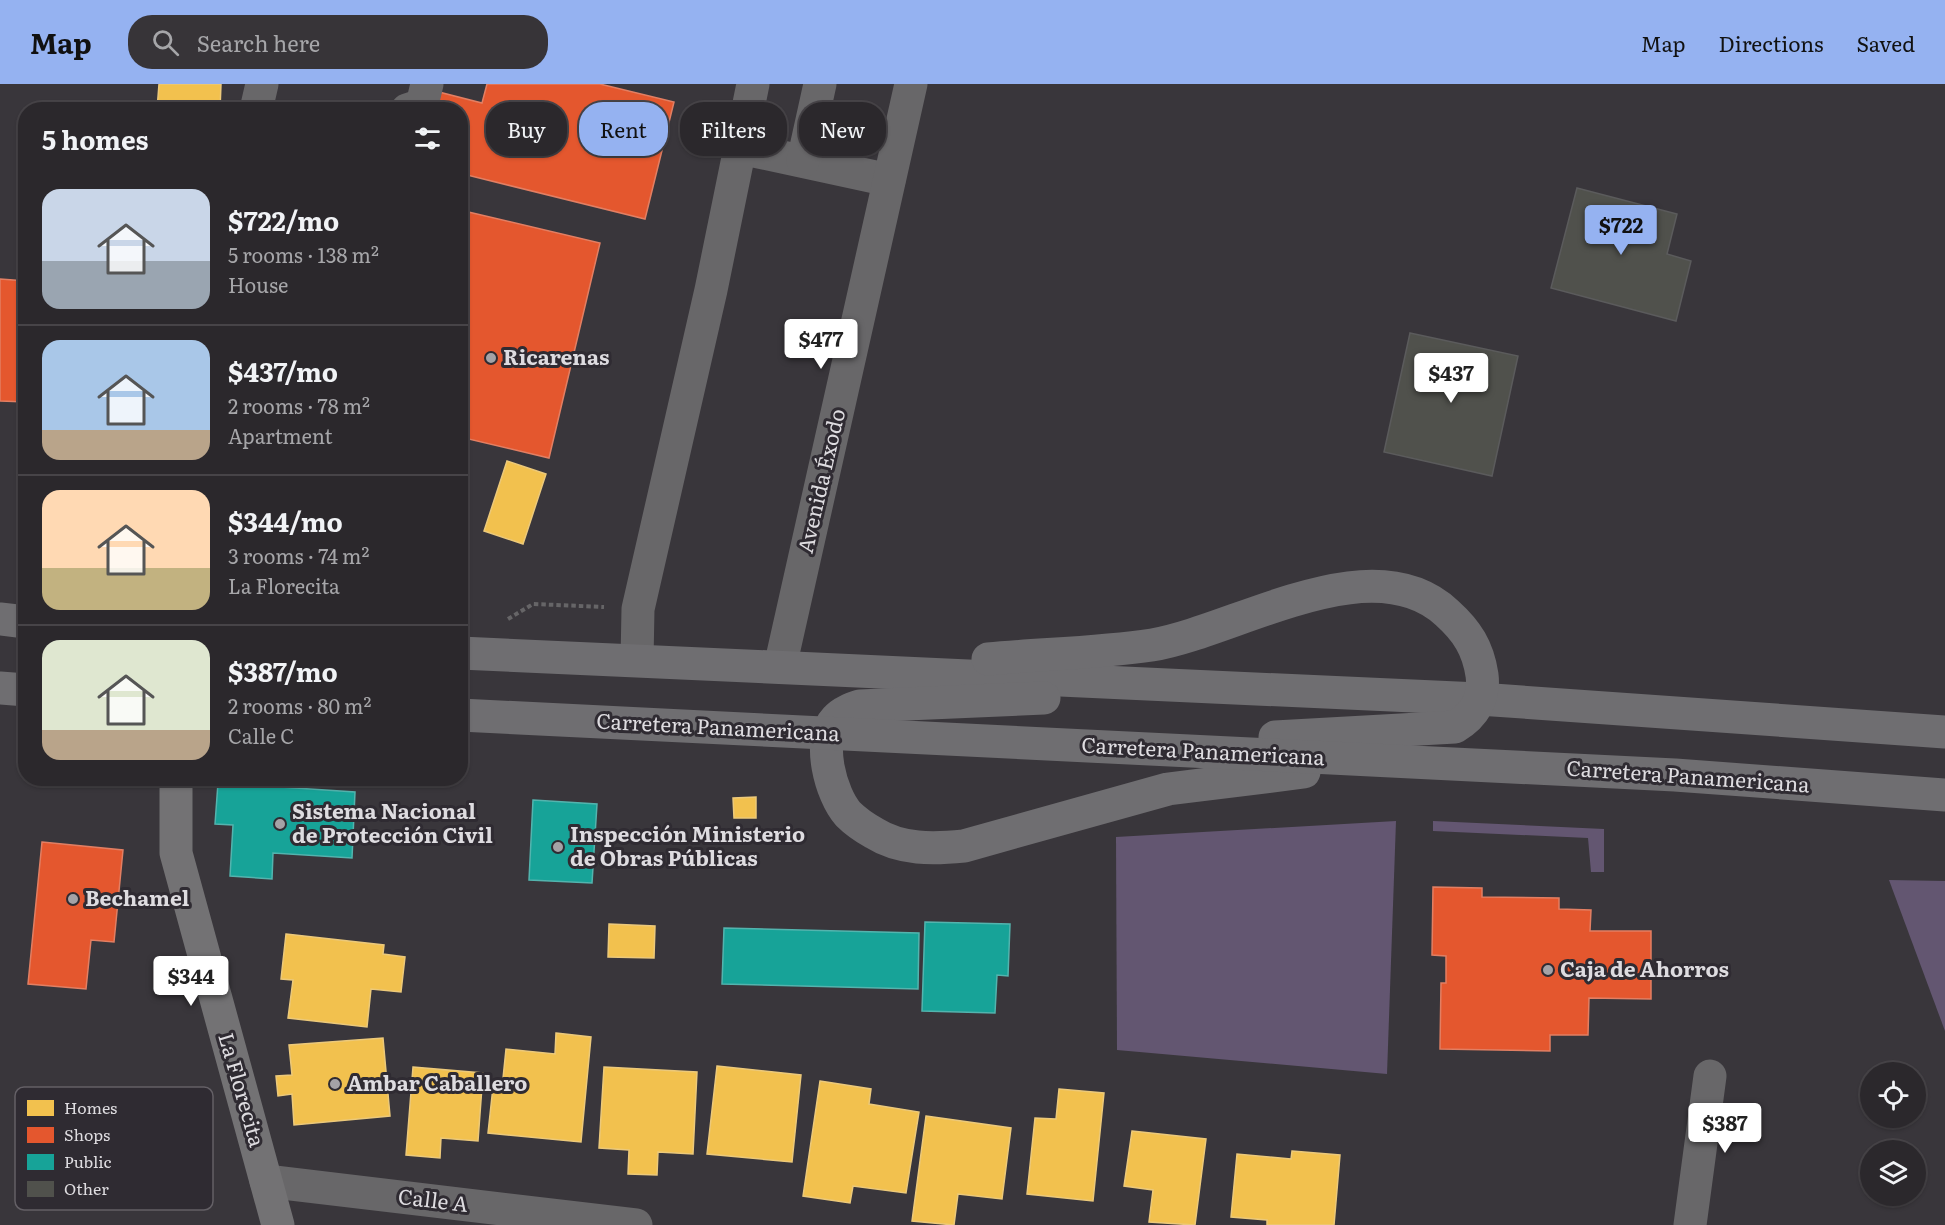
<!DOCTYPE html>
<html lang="en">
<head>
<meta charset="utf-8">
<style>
	body { margin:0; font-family:Literata,serif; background:#373438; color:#f1f3f6; height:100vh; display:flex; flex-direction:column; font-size:22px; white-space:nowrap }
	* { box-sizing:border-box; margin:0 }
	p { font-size:20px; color:#a6a6a9 }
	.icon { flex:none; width:33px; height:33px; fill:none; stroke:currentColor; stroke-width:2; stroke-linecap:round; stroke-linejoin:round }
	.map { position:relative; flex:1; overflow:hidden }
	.details { position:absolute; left:18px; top:18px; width:450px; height:684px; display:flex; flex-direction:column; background:#2b282c; border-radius:24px; box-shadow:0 2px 4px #0004,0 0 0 2px #474448 }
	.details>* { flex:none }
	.top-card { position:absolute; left:486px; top:18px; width:570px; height:54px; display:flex; gap:12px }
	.tools { position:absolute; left:1860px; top:978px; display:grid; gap:12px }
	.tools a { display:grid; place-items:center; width:66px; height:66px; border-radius:50%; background:#2b282c; box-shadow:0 2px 4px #0004,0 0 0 2px #474448; font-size:30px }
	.price { position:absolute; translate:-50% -51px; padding:0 14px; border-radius:6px; background:#fff; color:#222; font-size:20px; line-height:39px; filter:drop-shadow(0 2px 3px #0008) }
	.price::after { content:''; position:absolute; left:50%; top:36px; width:18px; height:14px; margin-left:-9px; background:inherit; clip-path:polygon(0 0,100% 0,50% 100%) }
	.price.selected { background:#95b2f1; color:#111 }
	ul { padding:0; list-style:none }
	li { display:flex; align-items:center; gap:18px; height:150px; padding:0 24px }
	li+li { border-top:2px solid #474448 }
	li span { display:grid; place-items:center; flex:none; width:168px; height:120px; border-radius:18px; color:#555 }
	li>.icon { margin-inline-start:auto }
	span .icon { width:72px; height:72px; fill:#fffc; stroke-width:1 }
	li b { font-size:26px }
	h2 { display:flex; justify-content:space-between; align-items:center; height:72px; padding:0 24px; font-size:26px }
	.pill { padding:0 21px; border-radius:24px; background:#2b282c; box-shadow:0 2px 4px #0004,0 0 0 2px #474448; font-size:21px; line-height:54px }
	.pill.selected { background:#95b2f1; color:#111 }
	header { display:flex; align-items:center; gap:36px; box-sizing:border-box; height:84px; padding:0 30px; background:#95b2f1; color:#111 }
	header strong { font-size:28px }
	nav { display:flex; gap:33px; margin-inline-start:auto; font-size:21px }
	.search { width:420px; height:54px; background:#373438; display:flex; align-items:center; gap:15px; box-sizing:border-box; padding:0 21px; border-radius:24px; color:#a6a6a9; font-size:22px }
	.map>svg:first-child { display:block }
</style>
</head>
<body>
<header>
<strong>Map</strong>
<div class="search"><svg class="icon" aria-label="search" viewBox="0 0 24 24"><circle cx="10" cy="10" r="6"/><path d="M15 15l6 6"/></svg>Search here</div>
<nav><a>Map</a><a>Directions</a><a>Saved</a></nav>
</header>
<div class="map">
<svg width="1945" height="1141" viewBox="0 0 1945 1141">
	<rect width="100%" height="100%" fill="#39363b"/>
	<g fill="#635671">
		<path d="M1396,737L1387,990L1117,966L1116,753Z"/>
		<path d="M1433,737L1604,745V788H1591L1588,754L1433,747Z"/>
		<path d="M1889,796L1945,797V947Z"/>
	</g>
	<g fill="#f2c14e" stroke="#ecc97a" stroke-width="1.5">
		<path d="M159,0H221L220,26H157Z"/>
		<path d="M507,377L546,390L523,460L484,447Z"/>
		<path d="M756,713V734H734L733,714Z"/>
		<path d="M609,840L655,842L654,874L608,873Z"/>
		<path d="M286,850L384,861L383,870L405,873L401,908L371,905L367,943L288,934L293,896L281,895Z"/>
		<path d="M556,949L591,953L581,1058L488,1049L493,1003L502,1004L506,965L555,970Z"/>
		<path d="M383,954L390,1032L294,1041L292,1010L278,1012L276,992L292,991L289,961Z"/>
		<path d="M717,982L801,991L792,1078L707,1070Z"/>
		<path d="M413,983L483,989L478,1057L441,1054L440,1074L406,1071Z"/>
		<path d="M604,983L697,988L693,1070L658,1068L657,1091L628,1090L629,1066L599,1064Z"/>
		<path d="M820,997L871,1005L869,1020L919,1028L906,1109L853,1102L850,1119L803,1112Z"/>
		<path d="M1059,1005L1104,1009L1093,1117L1027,1110L1035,1034L1056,1035Z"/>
		<path d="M926,1032L1011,1044L1002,1115L958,1110L954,1141L912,1137Z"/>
		<path d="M1132,1047L1206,1055L1195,1141L1149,1138L1153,1106L1124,1102Z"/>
		<path d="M1292,1067L1340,1071L1334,1141H1267V1136L1231,1133L1237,1070L1291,1075Z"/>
	</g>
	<g fill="#e4572e" stroke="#e27f63" stroke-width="1.5">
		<path d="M487,0H600L674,18L645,135L463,90L466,78L460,76V26H427L431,6L482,19Z"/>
		<path d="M460,126L600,159L549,374L460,353Z"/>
		<path d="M0,195L26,197V318L0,317Z"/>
		<path d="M42,758L123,766L114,858L91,856L86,905L28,900Z"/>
		<path d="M1433,803L1482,804V813L1559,814V825L1591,826L1590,847H1651V915L1589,914L1588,951H1550V967L1440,965L1441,899H1446V872L1432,871Z"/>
	</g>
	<g fill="#17a398" stroke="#53b4ae" stroke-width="1.5">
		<path d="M218,699L355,708L352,774L273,769L272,795L230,792L233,741L215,740Z"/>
		<path d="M533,716L597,720L592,799L529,796Z"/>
		<path d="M925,838L1010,840L1008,892L997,891L995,929L922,927Z"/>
		<path d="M724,844L919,849L918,905L722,900Z"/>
	</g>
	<g fill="#50514c" stroke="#5b5b5c" stroke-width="1.5">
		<path d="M1577,104L1677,130L1667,170L1691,177L1676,237L1551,204Z"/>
		<path d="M1410,249L1518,272L1492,392L1384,368Z"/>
	</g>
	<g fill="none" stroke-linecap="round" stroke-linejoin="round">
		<path stroke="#666567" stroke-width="4" stroke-dasharray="4.5 3" stroke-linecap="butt" d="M508,535L533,520L604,523"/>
		<g stroke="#686769" stroke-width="33">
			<path d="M256,26L262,0"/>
			<path d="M407,26L422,21L427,0"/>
			<path d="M740,64L889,96"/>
			<path d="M803,77L820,0"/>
			<path d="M637,576L638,525L711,206L753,0"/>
			<path d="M780,583L911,0"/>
			<path d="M266,1097L636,1141"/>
			<path d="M1690,1141L1710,992"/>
		</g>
		<path stroke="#737274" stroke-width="33" d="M176,694V769L278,1141"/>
		<g stroke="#6f6e71" stroke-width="33">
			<path d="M0,535L26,538"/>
			<path d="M460,569L1479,615L1945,648"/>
			<path d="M988,575C1042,570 1098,569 1152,561C1236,547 1372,459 1447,529C1467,547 1478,564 1482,591C1485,614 1474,632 1455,643L1275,653"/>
			<path d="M0,604L26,606"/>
			<path d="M1044,614L860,622C851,625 842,628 836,635C816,656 831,711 848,730C855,737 865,744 874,749C901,766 933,765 964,762L1168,705L1304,688"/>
			<path d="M460,631L1675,691L1945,711"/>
		</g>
	</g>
	<g fill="#a4a2a6" stroke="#2f2b32" stroke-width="2">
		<circle cx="491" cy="274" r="6"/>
		<circle cx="280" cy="740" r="6"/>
		<circle cx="558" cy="763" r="6"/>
		<circle cx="73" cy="815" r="6"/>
		<circle cx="1548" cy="886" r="6"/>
		<circle cx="335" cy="1000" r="6"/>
	</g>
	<g text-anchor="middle" stroke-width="6" stroke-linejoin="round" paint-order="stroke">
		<g font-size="21" font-weight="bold" fill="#dedce0" stroke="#2f2b32" text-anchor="start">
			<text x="503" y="281">Ricarenas</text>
			<text x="292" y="735">Sistema Nacional<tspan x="292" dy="24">de Protección Civil</tspan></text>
			<text x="570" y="758">Inspección Ministerio<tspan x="570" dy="24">de Obras Públicas</tspan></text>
			<text x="85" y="822">Bechamel</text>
			<text x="1560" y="893">Caja de Ahorros</text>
			<text x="347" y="1007">Ambar Caballero</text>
		</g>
		<g font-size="21" fill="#dedce0" stroke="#2f2b32">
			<text transform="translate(822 397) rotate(-77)" y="7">Avenida Éxodo</text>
			<text transform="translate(718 644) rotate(3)" y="7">Carretera Panamericana</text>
			<text transform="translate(1203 668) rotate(3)" y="7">Carretera Panamericana</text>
			<text transform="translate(1688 693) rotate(4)" y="7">Carretera Panamericana</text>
			<text transform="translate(241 1006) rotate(74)" y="7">La Florecita</text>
			<text transform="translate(433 1117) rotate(7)" y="7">Calle A</text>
		</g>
	</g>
	<rect x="15" y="1003" width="198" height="123" rx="9" fill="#2f2b32" stroke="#646066" stroke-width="1.5"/>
	<rect x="27" y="1016" width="27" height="16" fill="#f2c14e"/>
	<rect x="27" y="1043" width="27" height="16" fill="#e4572e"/>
	<rect x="27" y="1070" width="27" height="16" fill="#17a398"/>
	<rect x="27" y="1097" width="27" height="16" fill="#50514c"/>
	<g font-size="16" fill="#dedce0">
		<text x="64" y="1030">Homes</text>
		<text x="64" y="1057">Shops</text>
		<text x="64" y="1084">Public</text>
		<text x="64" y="1111">Other</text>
	</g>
</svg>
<div class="tools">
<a><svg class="icon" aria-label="locate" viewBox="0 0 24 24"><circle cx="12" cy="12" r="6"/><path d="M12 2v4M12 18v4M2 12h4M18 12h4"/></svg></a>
<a><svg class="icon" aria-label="layers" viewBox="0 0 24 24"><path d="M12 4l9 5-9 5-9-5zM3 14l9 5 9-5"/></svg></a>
</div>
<b class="price selected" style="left:1621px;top:172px">$722</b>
<b class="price" style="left:821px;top:286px">$477</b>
<b class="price" style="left:1451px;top:320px">$437</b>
<b class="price" style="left:191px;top:923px">$344</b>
<b class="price" style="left:1725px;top:1070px">$387</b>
<div class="top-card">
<a class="pill">Buy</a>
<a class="pill selected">Rent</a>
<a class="pill">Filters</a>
<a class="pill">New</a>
</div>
<section class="details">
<h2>5 homes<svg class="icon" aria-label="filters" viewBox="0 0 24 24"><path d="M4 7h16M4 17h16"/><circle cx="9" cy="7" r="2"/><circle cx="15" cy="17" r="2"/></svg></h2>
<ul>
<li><span style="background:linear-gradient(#c9d6e8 60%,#9aa5b1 0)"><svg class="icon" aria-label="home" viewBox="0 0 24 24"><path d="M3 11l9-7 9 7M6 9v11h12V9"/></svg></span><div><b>$722/mo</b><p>5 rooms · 138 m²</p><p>House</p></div></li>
<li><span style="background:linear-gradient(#a9c7e8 75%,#b9a48a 0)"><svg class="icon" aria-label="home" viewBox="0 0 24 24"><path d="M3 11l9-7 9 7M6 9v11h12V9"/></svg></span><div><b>$437/mo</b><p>2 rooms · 78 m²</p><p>Apartment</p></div></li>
<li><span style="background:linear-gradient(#ffd9b3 65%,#c2b280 0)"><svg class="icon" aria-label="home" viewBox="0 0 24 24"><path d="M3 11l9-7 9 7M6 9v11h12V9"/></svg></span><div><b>$344/mo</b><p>3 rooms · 74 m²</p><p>La Florecita</p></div></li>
<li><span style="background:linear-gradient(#dfe7d0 75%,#b9a48a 0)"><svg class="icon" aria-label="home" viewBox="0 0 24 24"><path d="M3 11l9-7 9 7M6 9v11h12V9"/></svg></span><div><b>$387/mo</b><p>2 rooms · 80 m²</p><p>Calle C</p></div></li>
</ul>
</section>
</div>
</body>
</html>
